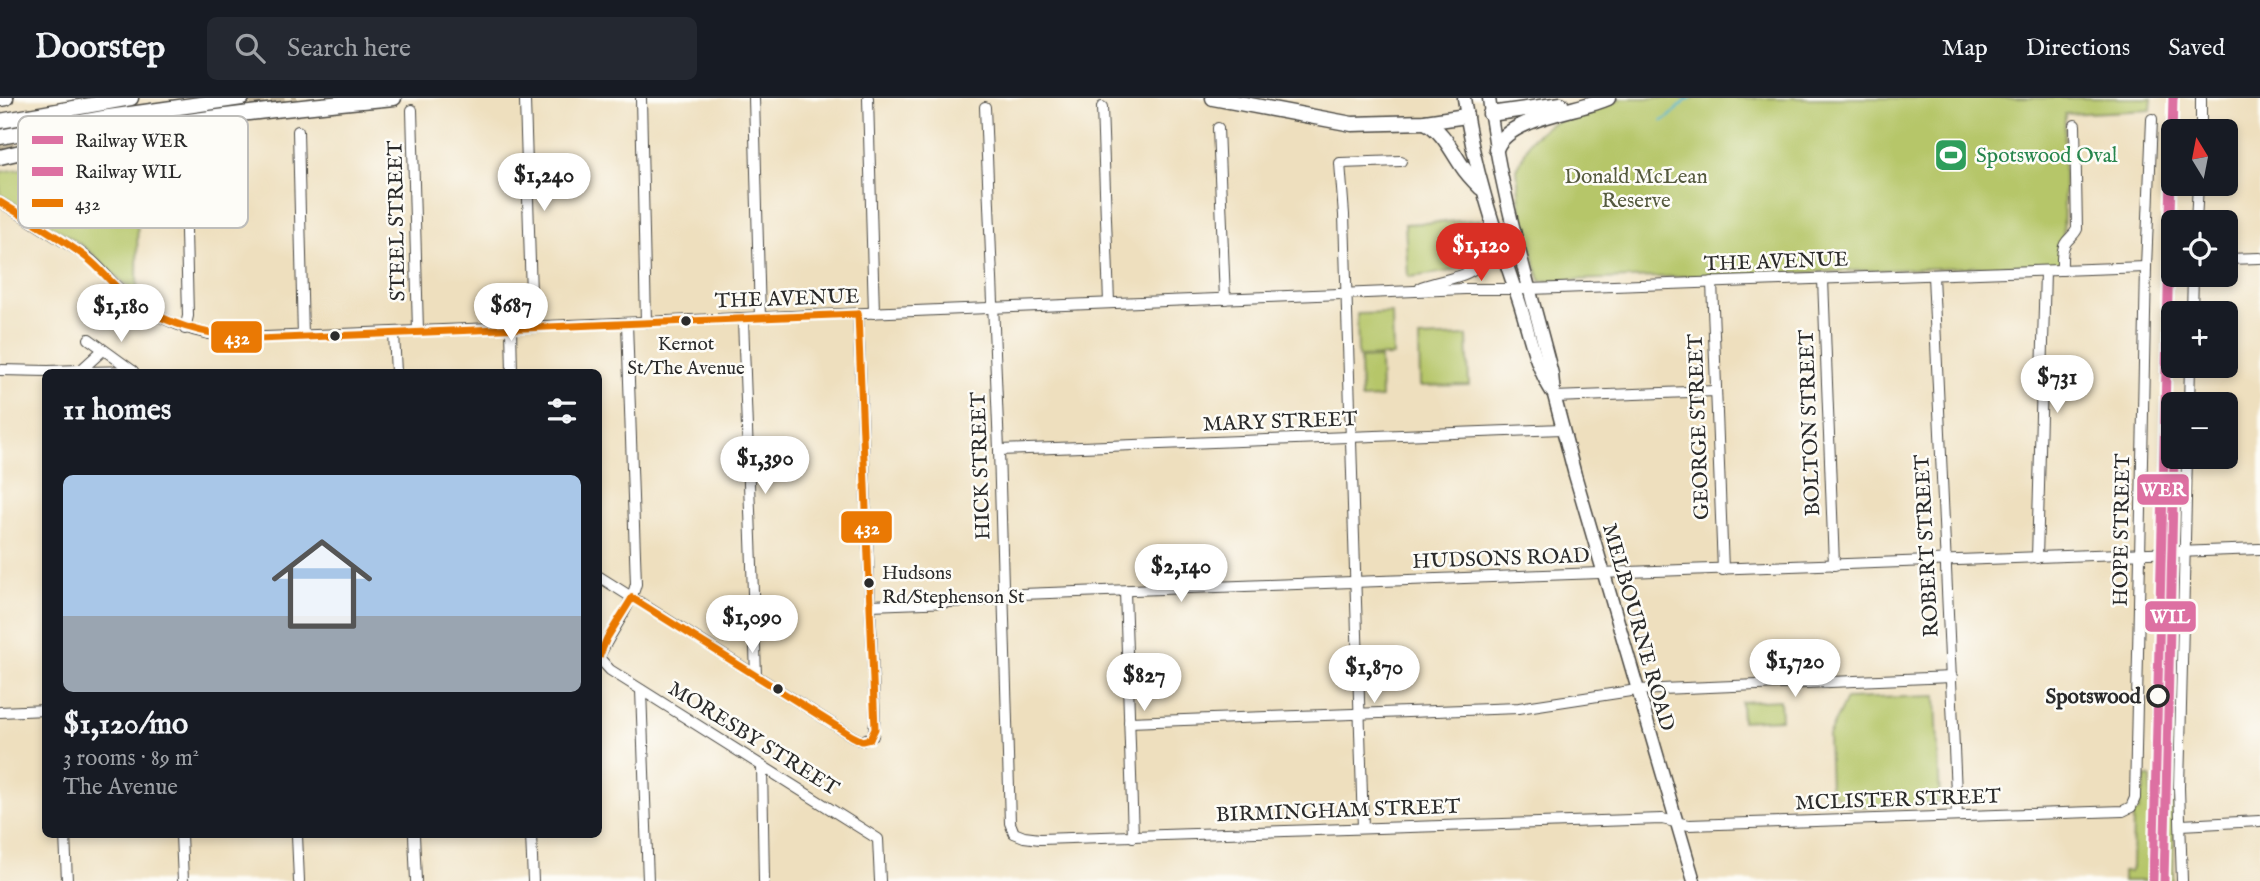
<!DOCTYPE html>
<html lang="en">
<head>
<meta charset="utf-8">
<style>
	body { margin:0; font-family:"IM FELL English",serif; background:#242831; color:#f1f3f6; height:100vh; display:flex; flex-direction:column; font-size:26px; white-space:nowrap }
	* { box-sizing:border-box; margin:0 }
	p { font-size:23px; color:#9ea1a6 }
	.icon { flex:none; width:38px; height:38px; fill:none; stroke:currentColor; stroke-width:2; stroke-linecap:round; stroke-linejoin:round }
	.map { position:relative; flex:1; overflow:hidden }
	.drawer { position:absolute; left:42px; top:271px; width:560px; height:469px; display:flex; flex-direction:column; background:#171b24; border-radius:10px; box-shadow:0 4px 10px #0003 }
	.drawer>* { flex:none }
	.needle { width:46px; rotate:350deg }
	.controls { position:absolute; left:2161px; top:21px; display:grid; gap:14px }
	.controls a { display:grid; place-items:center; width:77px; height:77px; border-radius:10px; background:#171b24; box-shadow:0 4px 10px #0003; font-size:35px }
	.price { position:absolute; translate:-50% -60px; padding:0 16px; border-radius:24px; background:#fff; color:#222; font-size:23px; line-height:46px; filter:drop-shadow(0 2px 4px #0008) }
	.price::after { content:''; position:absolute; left:50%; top:42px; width:21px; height:16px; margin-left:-10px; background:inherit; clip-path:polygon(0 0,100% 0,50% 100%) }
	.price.active { background:#d93025; color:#fff }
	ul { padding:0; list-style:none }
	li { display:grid; align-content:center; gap:14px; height:371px; padding:0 21px }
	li+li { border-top:2px solid #363941 }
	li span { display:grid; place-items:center; height:217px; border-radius:10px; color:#555 }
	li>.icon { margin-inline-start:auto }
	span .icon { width:126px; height:126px; fill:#fffc; stroke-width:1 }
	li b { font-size:30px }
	h2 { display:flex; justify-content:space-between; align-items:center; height:84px; padding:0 21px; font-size:30px }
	header { display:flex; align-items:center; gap:42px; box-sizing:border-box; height:98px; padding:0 35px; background:#171b24; border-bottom:2px solid #363941 }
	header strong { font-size:33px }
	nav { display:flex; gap:38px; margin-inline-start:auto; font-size:24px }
	.search { width:490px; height:63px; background:#242831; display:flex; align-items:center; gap:18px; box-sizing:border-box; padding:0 24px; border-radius:10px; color:#9ea1a6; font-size:26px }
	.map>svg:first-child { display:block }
</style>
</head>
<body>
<header>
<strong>Doorstep</strong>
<div class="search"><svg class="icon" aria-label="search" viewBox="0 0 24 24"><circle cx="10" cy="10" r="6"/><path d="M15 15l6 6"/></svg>Search here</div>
<nav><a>Map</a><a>Directions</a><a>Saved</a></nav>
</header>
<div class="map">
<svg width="2260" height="783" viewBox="0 0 2260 783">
	<rect width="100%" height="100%" fill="#fdfcf7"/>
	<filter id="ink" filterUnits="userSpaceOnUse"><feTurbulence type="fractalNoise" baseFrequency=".0143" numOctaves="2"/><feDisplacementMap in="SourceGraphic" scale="14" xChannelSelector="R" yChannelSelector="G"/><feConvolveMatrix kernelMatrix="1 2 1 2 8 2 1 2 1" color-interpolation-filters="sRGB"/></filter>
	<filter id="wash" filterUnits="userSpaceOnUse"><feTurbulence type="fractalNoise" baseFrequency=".00686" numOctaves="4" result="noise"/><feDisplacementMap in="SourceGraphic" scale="28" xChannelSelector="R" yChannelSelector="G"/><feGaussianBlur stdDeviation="1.57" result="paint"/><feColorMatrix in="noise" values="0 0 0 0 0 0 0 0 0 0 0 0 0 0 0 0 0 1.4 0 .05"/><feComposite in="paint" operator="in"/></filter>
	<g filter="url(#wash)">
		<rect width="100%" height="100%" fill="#eedfbe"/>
		<g fill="#b6c669" stroke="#70784a" stroke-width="2">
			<path d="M1622,0H2152L2151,12L2065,16L2063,166L1540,183L1520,107L1517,71L1531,41L1550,26Z"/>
			<path d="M138,53L137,196C119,183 106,166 88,152C61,132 29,115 0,97V74Z"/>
			<path d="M1480,122C1489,175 1449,174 1408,179L1405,126Z"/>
			<path d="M1392,215L1393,258L1358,259L1357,216Z"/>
			<path d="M1467,238L1469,287L1420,288L1419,240Z"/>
			<path d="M1380,260L1381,300L1361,301L1360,261Z"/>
			<path d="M2170,594H2174V603H2177L2173,783H2162L2165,680L2168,679Z"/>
			<path d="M1936,598L1940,705L1850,709L1830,692L1828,638L1846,601Z"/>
			<path d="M1780,602L1781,621L1742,623L1741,604Z"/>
			<path d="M2148,679L2151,681L2149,783H2123V773H2130L2132,769L2133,716L2139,713V696L2144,692L2145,680Z"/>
		</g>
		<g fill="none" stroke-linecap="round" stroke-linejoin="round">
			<path stroke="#4ab3c8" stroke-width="2.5" d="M1662,23C1677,17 1676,6 1691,0"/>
		</g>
	</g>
	<g filter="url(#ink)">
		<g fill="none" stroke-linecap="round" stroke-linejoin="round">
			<g stroke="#c7bba1" stroke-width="14" stroke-dasharray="14 7" stroke-linecap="butt">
				<path d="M229,8L297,0"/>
				<path d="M0,49L195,13"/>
			</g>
			<g stroke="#484641" stroke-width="12">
				<g id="minor">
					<path d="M641,0L646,225"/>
					<path d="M754,0L760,220"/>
					<path d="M868,0L874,215"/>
					<path d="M525,3L532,229"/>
					<path d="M985,9L999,352L1010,725L1014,735L1024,739L1040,741L1662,721L1689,727L2123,713L2131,709L2135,700L2146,169L2152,21"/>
					<path d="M1102,9L1109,205"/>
					<path d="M412,12L418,233"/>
					<path d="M1218,30L1225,201"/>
					<path d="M298,33L303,239"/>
					<path d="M2201,33V0"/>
					<path d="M184,48L188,218L185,231"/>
					<path d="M0,104C29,122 59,140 87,159C101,169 109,183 122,193C156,222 197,238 241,240L1465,191H1530L2146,169"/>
					<path d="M2196,124L2198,86"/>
					<path d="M2226,161L2260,160"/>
					<path d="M2062,172C2062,164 2061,153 2065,146C2068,140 2074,138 2077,131L2075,27"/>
					<path d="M1933,177L1957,718"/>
					<path d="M1823,181L1834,467"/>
					<path d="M1712,184L1723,472"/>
					<path d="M1421,189C1467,174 1489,181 1490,122"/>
					<path d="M2192,215L2193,177"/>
					<path d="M743,221L756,577"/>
					<path d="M511,230L512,275"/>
					<path d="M394,235L396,275"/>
					<path d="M89,241L133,273"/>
					<path d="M0,272L48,273L81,272L86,274L133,273"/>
					<path d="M81,272L103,252"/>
					<path d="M1554,299L1716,293"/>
					<path d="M2189,306L2190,268"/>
					<path d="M999,352L1562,331"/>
					<path d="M2037,460L2045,173"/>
					<path d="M598,478L852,638L862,643L873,638L875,623L858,216"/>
					<path d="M1125,493L1133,739"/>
					<path d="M870,507L978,503L1022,496L2260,451"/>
					<path d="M600,557C611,533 629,512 636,486L627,225"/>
					<path d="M601,562L610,572L878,741L880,783"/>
					<path d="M641,592L648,783"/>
					<path d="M0,614L46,612"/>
					<path d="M1129,624L1519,610L1637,592L1952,579"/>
					<path d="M762,668L764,783"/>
					<path d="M2181,727L2260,723"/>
					<path d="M1363,730L1344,117L1340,65L1401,63"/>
					<path d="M65,737L67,783"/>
					<path d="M181,737L183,783"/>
					<path d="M297,737L299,783"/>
					<path d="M414,737L416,783"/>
					<path d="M531,737L533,783"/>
					<path d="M2182,783L2179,690L2187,359"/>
				</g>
			</g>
			<g stroke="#484641" stroke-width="15">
				<g id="major">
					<path d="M1464,0C1473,70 1496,136 1519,203C1529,233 1534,266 1552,294"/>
					<path d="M1489,0C1499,94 1529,185 1552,276L1554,297L1575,377L1694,783"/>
				</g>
			</g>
			<g stroke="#484641" stroke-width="17">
				<g id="highway">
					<path d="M1213,0L1352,26L1425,24L1466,18"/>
					<path d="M0,1L6,0"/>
					<path d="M1490,16L1561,6"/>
					<path d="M0,23L131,0"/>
					<path d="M1425,24C1443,33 1451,52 1462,68C1467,76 1474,83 1481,90"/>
					<path d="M0,39L109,19L242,0"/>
					<path d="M1496,51C1508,19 1579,13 1608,0"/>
					<path d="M0,59C129,27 262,12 394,0"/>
				</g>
			</g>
			<use href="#minor" stroke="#fff" stroke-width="10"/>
			<use href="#major" stroke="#fff" stroke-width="12"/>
			<use href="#highway" stroke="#fff" stroke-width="14"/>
			<g stroke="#fdfcf7" stroke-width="12">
				<g id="bus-1">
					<path d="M0,104C29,122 60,139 87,160C100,170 109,183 122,194C160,227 209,238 258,241L858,216"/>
					<path d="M858,216L875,631L870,641"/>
					<path d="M632,500L852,638L862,643L870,641"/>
					<path d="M600,557L607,540L632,500"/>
				</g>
			</g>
			<use href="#bus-1" stroke="#ea7904" stroke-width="7"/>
			<g stroke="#fdfcf7" stroke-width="14">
				<path id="rail-1" d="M2153,783L2173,0"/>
			</g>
			<g stroke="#fdfcf7" stroke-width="14">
				<path id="rail-2" d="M2164,783L2174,359"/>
			</g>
			<use href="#rail-1" stroke="#dd70a2" stroke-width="9"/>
			<use href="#rail-2" stroke="#dd70a2" stroke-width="9"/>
		</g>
	</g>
	<defs>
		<g id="stadium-square" transform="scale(1.75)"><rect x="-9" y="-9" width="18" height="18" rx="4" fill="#2e9e5b" stroke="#fdfcf7"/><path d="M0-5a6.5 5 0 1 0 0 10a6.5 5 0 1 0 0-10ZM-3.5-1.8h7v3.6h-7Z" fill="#fff"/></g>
	</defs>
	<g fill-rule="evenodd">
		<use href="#stadium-square" x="1951" y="57"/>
	</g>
	<g fill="#2b2b2b" stroke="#fdfcf7" stroke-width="2.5">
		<circle cx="686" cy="223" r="6"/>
		<circle cx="335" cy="238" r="6"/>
		<circle cx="869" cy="485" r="6"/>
		<circle cx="778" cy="591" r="6"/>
	</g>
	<circle fill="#fdfcf7" stroke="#2b2b2b" stroke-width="3.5" cx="2158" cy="598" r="10"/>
	<g text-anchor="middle" stroke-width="5" stroke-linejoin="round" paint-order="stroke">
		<g font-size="19" fill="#2b2b2b" stroke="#fdfcf7">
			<text x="686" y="252">Kernot<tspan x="686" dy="24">St/The Avenue</tspan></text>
			<text x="882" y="481" text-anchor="start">Hudsons<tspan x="882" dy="24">Rd/Stephenson St</tspan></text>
		</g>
		<g font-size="21" fill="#27864d" stroke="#fdfcf7" text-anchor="start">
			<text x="1976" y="64">Spotswood Oval</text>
		</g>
		<g font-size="21" fill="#555a3e" stroke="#fdfcf7">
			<text x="1636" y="85">Donald McLean<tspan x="1636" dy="24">Reserve</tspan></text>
		</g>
		<g font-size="21" fill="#2b2b2b" stroke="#fdfcf7">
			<text transform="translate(396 123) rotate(-91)" y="7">STEEL STREET</text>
			<text transform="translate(1776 163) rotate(-2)" y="7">THE AVENUE</text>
			<text transform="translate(787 200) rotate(-2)" y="7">THE AVENUE</text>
			<text transform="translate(1280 323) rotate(-2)" y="7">MARY STREET</text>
			<text transform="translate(1809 325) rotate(-92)" y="7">BOLTON STREET</text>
			<text transform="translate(1698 329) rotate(-92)" y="7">GEORGE STREET</text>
			<text transform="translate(980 368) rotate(-92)" y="7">HICK STREET</text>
			<text transform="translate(2121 432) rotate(-89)" y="7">HOPE STREET</text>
			<text transform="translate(1926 448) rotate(-93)" y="7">ROBERT STREET</text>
			<text transform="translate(1501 460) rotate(-2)" y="7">HUDSONS ROAD</text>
			<text transform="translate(1639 529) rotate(74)" y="7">MELBOURNE ROAD</text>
			<text transform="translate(754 640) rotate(32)" y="7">MORESBY STREET</text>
			<text transform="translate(1898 701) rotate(-2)" y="7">MCLISTER STREET</text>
			<text transform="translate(1338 712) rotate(-2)" y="7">BIRMINGHAM STREET</text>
		</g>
		<g font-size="21" font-weight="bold" fill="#2b2b2b" stroke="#fdfcf7" text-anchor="end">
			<text x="2141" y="605">Spotswood</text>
		</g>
	</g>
	<rect x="18" y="18" width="230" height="112" rx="10" fill="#fdfcf7" stroke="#bebdba" stroke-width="2"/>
	<rect x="32" y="38" width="31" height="8" fill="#dd70a2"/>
	<rect x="32" y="69" width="31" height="9" fill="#dd70a2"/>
	<rect x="32" y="101" width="31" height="8" fill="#ea7904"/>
	<g font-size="19" fill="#2b2b2b">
		<text x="75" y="49">Railway WER</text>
		<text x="75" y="80">Railway WIL</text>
		<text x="75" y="112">432</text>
	</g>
	<g stroke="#fdfcf7" stroke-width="2.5">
		<rect x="210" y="222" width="53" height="34" rx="7" fill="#ea7904"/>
		<rect x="2136" y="375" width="54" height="33" rx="7" fill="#dd70a2"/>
		<rect x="840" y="412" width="53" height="34" rx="7" fill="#ea7904"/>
		<rect x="2144" y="502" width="53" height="33" rx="7" fill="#dd70a2"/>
	</g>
	<g font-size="19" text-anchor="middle" font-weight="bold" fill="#fff">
		<text x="237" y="246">432</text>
		<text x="2163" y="398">WER</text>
		<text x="867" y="436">432</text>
		<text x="2170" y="525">WIL</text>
	</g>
</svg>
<div class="controls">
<a><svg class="needle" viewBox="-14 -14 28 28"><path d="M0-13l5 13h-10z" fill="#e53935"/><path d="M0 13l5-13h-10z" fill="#9ea1a6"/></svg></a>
<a><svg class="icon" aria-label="locate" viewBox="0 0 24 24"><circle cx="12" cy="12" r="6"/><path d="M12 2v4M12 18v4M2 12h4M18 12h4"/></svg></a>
<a>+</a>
<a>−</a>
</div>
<b class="price" style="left:544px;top:115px">$1,240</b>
<b class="price active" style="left:1481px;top:185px">$1,120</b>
<b class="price" style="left:511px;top:245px">$687</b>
<b class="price" style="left:121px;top:246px">$1,180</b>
<b class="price" style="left:2057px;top:317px">$731</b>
<b class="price" style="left:765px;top:398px">$1,390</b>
<b class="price" style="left:1181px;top:506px">$2,140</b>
<b class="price" style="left:752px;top:557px">$1,090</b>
<b class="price" style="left:1795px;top:601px">$1,720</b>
<b class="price" style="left:1374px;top:607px">$1,870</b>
<b class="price" style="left:1144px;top:615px">$827</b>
<section class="drawer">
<h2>11 homes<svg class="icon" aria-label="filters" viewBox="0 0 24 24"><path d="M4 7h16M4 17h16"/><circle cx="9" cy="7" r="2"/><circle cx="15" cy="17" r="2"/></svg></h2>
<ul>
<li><span style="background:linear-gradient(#a9c7e8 65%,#9aa5b1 0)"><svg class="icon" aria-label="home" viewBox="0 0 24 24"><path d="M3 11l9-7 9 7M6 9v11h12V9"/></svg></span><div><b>$1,120/mo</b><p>3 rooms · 89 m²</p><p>The Avenue</p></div></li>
</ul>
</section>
</div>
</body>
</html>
